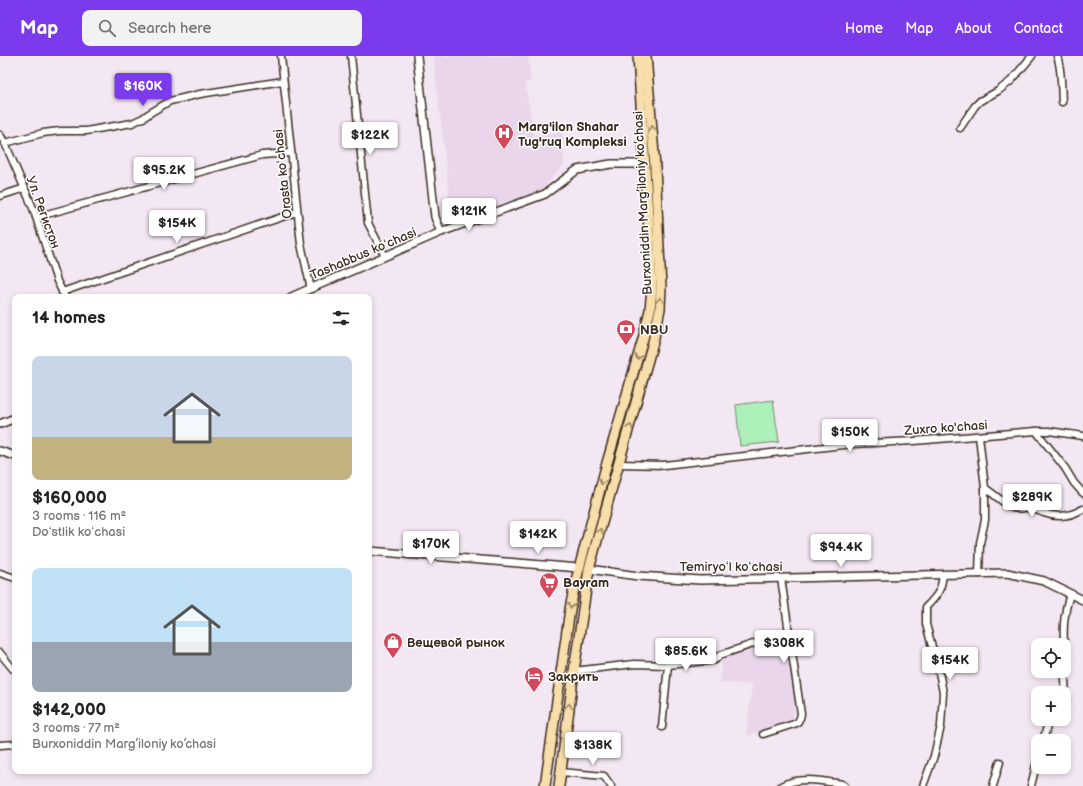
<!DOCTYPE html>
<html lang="en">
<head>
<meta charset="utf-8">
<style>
	body { margin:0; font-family:"Balsamiq Sans",sans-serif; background:#f2f2f2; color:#222; height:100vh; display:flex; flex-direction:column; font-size:15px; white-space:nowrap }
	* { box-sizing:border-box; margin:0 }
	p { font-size:13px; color:#767676 }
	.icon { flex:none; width:22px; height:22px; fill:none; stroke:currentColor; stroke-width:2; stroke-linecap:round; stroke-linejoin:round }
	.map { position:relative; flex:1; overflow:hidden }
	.details { position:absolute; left:12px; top:238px; width:360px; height:480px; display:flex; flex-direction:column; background:#fff; border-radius:8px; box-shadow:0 2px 6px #0003 }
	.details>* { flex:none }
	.controls { position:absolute; left:1031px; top:582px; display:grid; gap:8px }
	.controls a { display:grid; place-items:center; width:40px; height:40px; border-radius:8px; background:#fff; box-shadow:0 2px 6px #0003; font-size:20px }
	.price { position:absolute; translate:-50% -34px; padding:0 9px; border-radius:4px; background:#fff; color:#222; font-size:13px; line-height:26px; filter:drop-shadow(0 1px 2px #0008) }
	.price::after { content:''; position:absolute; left:50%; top:24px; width:12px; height:9px; margin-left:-6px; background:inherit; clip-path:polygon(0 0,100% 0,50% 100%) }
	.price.selected { background:#7c3aed; color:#fff }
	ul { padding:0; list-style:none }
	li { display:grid; align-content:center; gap:8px; height:212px; padding:0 20px }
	li span { display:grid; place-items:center; height:124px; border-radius:8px; color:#555 }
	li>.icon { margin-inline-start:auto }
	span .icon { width:72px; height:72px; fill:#fffc; stroke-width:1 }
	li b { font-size:17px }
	h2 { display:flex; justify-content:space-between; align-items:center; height:48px; padding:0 20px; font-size:17px }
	header { display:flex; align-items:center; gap:24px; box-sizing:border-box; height:56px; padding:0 20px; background:#7c3aed; color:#fff }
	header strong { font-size:19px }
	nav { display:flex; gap:22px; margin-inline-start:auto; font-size:14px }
	.search { width:280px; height:36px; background:#f2f2f2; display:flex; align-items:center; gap:10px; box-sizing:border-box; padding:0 14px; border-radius:8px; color:#767676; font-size:15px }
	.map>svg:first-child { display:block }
</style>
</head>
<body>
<header>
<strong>Map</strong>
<div class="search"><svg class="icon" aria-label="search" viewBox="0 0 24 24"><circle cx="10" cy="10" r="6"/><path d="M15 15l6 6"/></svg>Search here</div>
<nav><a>Home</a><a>Map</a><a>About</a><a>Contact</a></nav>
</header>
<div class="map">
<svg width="1083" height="730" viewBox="0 0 1083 730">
	<rect width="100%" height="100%" fill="#f3e7f3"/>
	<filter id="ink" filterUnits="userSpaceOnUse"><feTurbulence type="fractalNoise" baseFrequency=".025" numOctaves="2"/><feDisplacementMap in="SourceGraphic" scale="8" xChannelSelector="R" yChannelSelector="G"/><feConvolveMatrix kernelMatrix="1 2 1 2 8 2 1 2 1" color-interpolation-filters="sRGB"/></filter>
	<g filter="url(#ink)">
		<g fill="#ead6ea">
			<path d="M433,0H528L531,26L525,27L534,79L563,75L564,108L542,135L452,163Z"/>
			<path d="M787,580L797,634L793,665L776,673L746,679L752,629L720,626L722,600Z"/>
		</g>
		<path fill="#adf0ba" stroke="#748d6c" d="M773,344L779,386L740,390L736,349Z"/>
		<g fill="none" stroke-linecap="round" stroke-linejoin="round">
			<g stroke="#3b2a1e" stroke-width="9">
				<g id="minor">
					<path d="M281,0L301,188L311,233"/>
					<path d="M351,0L368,167L385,200"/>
					<path d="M1057,0C1062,13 1061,32 1062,46"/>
					<path d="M960,72L975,50L980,45L998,35L1011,25L1032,0"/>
					<path d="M0,79L5,87L33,152L57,225L65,241"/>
					<path d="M5,87L43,77L60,75H86L132,67L143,62L150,57L170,45L200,38L283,25"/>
					<path d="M0,140L25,132"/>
					<path d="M36,161L262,99L291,97"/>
					<path d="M62,236L297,156"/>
					<path d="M1036,375L1065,412L1074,427L1083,437"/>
					<path d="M619,408L664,409L852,388L914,385L1036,375H1049L1083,380"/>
					<path d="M985,432C994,438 1003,447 1013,452C1018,454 1024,451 1029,452C1035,453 1039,455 1044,457C1057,462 1071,460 1083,453"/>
					<path d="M0,517L15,522"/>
					<path d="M979,518L980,487L985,464V432L979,380"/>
					<path d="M1064,589C1063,570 1064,556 1070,538"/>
					<path d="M0,597L13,613H15"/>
					<path d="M1064,603L1066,644L1064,645"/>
					<path d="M574,615L634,608L668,609L715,604L720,599L789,576"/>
					<path d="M662,671L668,609"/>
					<path d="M763,678L797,667L800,662L801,658L781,522"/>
					<path d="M1043,685L1049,663"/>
					<path d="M0,689L15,688"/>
					<path d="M561,716L604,720L611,730"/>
					<path d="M781,730C800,720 822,725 842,728L845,730"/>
					<path d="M923,730L934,700L941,670L943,637L940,621L926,568V551C937,540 941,535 943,519"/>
					<path d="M993,730L1000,706"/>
					<path d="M1031,730L1038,701"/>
				</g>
			</g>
			<g stroke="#3b2a1e" stroke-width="10">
				<g id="tertiary">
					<path d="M417,0L435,161L441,176"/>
					<path d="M291,241L441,176L545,138L577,114L611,108H635L645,110"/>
					<path d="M0,368L15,362"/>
					<path d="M0,395L15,400"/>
					<path d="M369,495L579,512"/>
					<path d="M589,513L638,520L700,524L1007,517L1044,525L1083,544"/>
				</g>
			</g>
			<g stroke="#3b2a1e" stroke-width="12">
				<g id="primary">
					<path d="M545,730L570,553L575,528L607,407L643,283L650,254L652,232L650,190L638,0"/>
					<path d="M559,730L574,615L589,513L653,286L660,253L661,231L655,111L646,0"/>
				</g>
			</g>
			<use href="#minor" stroke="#fff" stroke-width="6"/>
			<use href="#tertiary" stroke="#fff" stroke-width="7"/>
			<use href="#primary" stroke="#f8deab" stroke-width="9"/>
		</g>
		<defs><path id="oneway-chevron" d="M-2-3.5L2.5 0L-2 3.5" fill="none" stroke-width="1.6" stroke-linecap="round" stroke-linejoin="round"/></defs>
		<g stroke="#9a8464">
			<use href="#oneway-chevron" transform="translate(652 72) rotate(-94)"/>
			<use href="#oneway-chevron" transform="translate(660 244) rotate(-87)"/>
			<use href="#oneway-chevron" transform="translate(638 301) rotate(106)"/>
			<use href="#oneway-chevron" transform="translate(630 371) rotate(-75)"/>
			<use href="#oneway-chevron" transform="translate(602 426) rotate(105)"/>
			<use href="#oneway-chevron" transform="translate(600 475) rotate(-74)"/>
			<use href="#oneway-chevron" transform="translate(571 550) rotate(100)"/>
			<use href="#oneway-chevron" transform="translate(569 650) rotate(-82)"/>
		</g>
	</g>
	<defs>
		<g id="hospital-pin" transform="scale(1)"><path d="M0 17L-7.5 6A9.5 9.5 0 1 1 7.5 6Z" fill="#d1495b" stroke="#fff"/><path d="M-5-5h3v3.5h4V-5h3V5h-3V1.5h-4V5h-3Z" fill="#fff"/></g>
		<g id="bank-pin" transform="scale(1)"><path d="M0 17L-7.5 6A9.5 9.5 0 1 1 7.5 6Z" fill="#d1495b" stroke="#fff"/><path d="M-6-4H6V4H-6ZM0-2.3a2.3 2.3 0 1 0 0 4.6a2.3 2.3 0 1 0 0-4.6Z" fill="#fff"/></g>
		<g id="supermarket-pin" transform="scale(1)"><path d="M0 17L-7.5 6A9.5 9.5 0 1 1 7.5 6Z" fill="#d1495b" stroke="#fff"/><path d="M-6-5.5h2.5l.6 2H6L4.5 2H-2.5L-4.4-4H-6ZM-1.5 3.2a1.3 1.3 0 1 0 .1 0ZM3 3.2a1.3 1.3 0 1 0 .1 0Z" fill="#fff"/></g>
		<g id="shop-pin" transform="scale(1)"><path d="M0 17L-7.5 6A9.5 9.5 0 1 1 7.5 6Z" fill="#d1495b" stroke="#fff"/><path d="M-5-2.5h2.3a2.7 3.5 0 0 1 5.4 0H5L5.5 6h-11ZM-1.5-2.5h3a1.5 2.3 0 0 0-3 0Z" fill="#fff"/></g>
		<g id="hotel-pin" transform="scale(1)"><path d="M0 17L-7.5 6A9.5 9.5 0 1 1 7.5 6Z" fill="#d1495b" stroke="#fff"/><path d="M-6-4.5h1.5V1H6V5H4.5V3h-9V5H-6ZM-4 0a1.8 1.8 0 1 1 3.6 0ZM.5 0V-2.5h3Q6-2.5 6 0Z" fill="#fff"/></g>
	</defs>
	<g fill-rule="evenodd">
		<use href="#hospital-pin" x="504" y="77"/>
		<use href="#bank-pin" x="626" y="273"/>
		<use href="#supermarket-pin" x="549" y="526"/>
		<use href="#shop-pin" x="393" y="586"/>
		<use href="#hotel-pin" x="534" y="620"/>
	</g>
	<g text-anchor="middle" stroke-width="3" stroke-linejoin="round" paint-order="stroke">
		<g font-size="13" font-weight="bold" fill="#3b2a1e" stroke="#fff" text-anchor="start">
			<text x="518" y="75">Marg'ilon Shahar<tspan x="518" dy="15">Tug'ruq Kompleksi</tspan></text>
			<text x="640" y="278">NBU</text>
			<text x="563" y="531">Bayram</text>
			<text x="407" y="591">Вещевой рынок</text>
			<text x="548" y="625">Закрить</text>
		</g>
		<g font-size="13" fill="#3b2a1e" stroke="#fff">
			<text transform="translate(282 118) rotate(-96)" y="5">Orasta koʻchasi</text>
			<text transform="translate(642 147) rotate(-93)" y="5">Burxoniddin Marg’iloniy ko’chasi</text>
			<text transform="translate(44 156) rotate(70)" y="5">Ул. Регистон</text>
			<text transform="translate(363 197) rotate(-23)" y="5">Tashabbus koʻchasi</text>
			<text transform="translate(946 371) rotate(-4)" y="5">Zuxro ko'chasi</text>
			<text x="731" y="515">Temiryoʻl koʻchasi</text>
		</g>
	</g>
</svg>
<div class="controls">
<a><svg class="icon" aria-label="locate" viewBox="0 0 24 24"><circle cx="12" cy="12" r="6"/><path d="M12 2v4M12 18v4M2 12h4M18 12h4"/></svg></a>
<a>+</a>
<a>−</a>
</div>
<b class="price selected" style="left:143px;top:51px">$160K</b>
<b class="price" style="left:370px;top:100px">$122K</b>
<b class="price" style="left:164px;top:135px">$95.2K</b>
<b class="price" style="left:469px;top:176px">$121K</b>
<b class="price" style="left:177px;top:188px">$154K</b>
<b class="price" style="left:850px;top:397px">$150K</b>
<b class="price" style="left:1032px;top:462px">$289K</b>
<b class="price" style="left:538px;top:499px">$142K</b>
<b class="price" style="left:431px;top:509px">$170K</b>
<b class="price" style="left:841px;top:512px">$94.4K</b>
<b class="price" style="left:784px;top:608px">$308K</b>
<b class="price" style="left:686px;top:616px">$85.6K</b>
<b class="price" style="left:950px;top:625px">$154K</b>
<b class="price" style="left:593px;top:710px">$138K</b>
<section class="details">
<h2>14 homes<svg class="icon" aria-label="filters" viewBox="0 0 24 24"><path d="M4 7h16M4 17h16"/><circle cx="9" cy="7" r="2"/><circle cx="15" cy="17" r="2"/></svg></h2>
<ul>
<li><span style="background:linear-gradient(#c9d6e8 65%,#c2b280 0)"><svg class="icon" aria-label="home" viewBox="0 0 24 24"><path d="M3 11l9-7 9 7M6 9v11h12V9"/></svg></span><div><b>$160,000</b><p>3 rooms · 116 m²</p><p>Doʻstlik koʻchasi</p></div></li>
<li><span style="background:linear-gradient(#bfe0f5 60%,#9aa5b1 0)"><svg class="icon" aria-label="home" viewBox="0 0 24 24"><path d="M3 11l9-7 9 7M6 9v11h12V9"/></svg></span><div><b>$142,000</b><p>3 rooms · 77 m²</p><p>Burxoniddin Marg’iloniy ko’chasi</p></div></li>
</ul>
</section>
</div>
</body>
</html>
